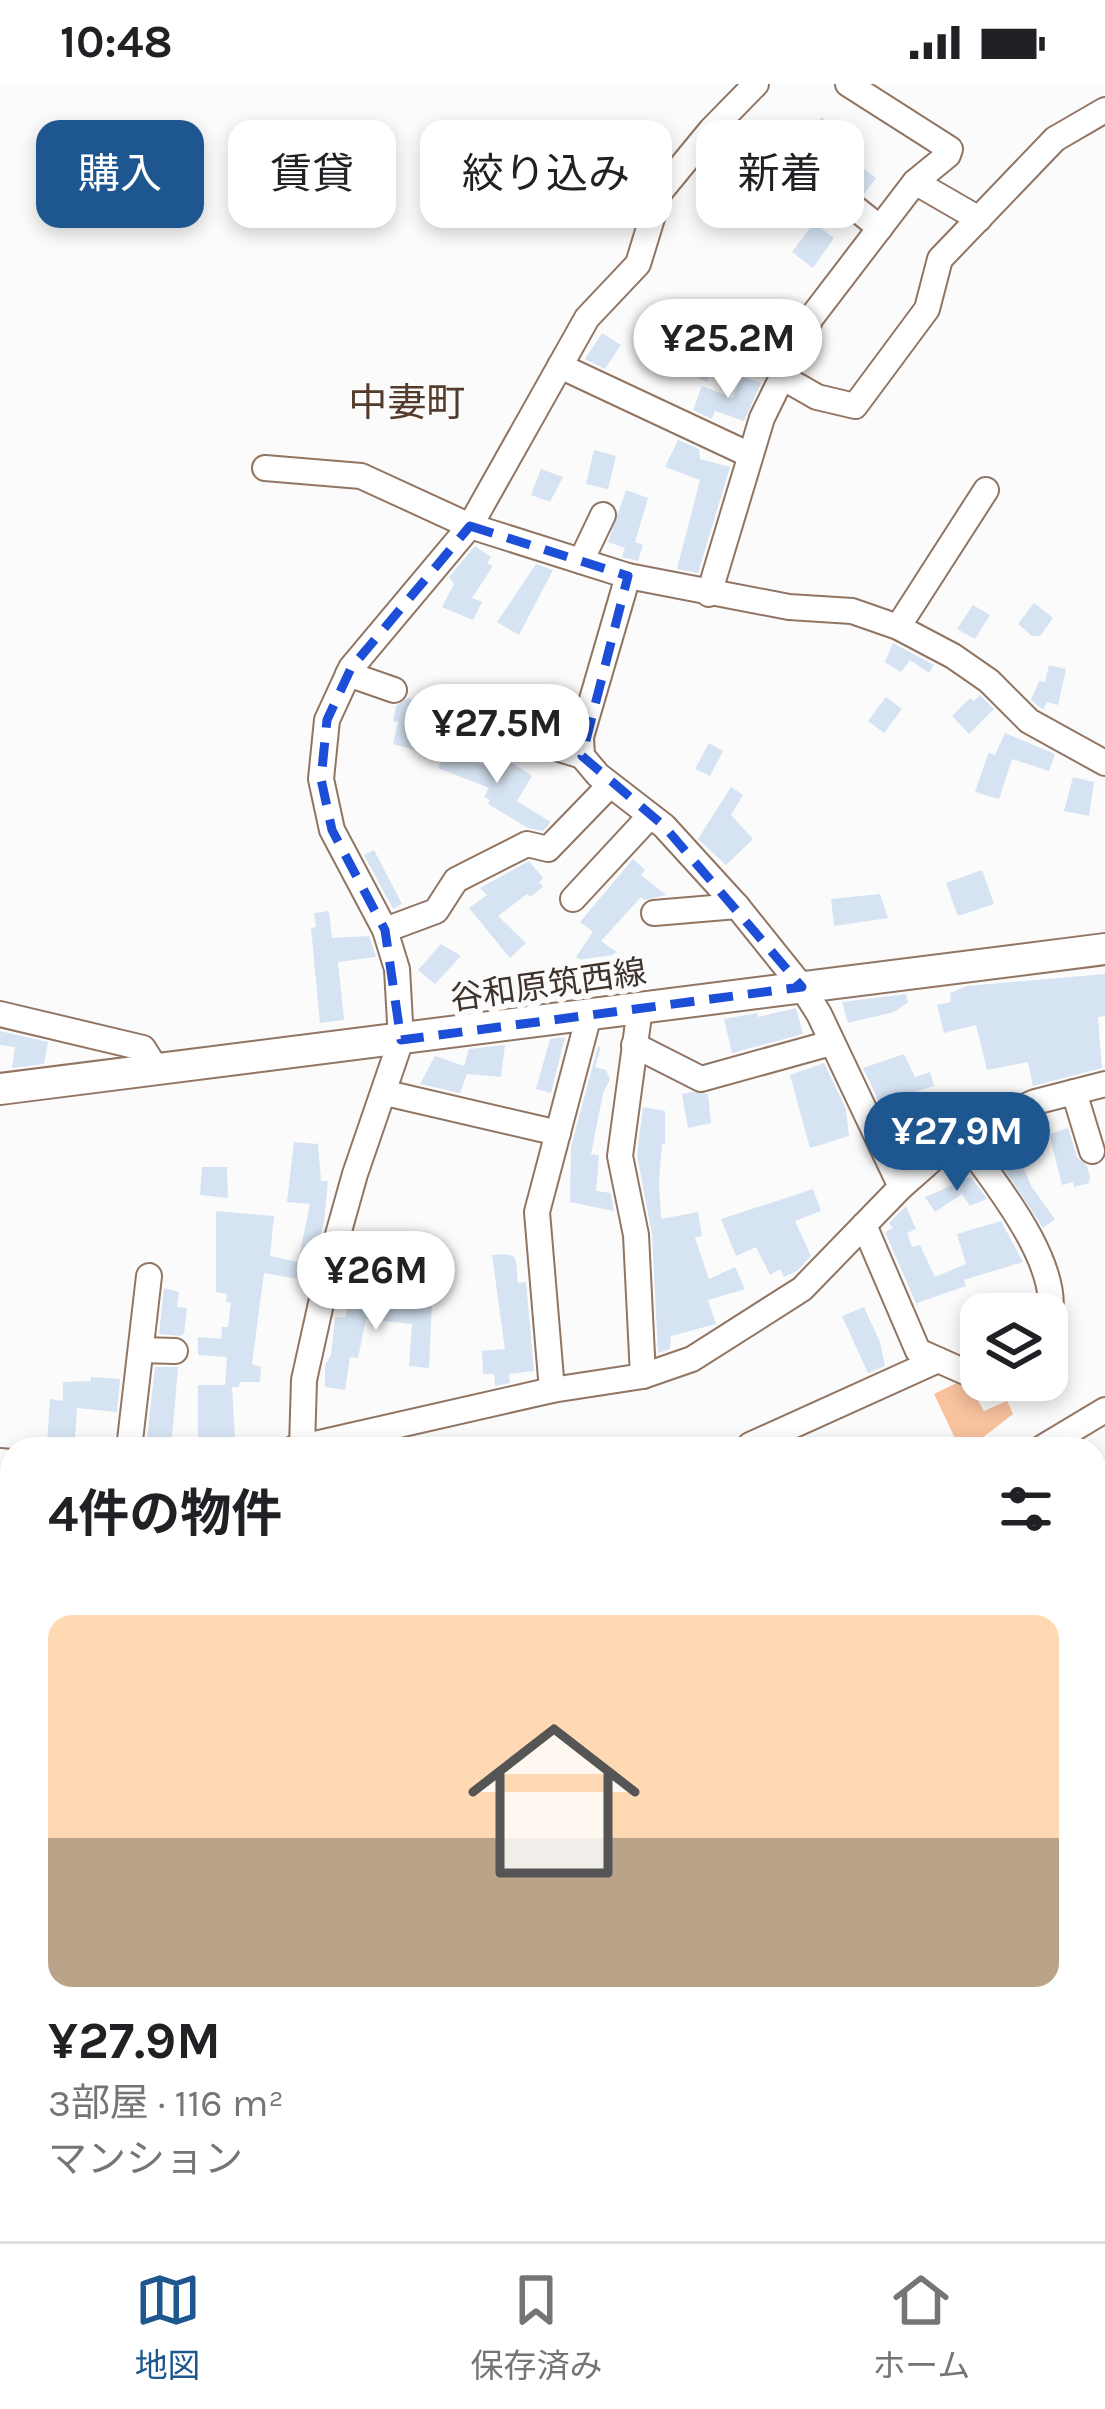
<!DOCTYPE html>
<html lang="ja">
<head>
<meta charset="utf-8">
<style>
	body { margin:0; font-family:Karla,"Noto Sans JP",sans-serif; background:#f6f6f6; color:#202124; height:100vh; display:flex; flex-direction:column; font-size:45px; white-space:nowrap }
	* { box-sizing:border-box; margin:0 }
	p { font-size:39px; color:#757577 }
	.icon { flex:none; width:66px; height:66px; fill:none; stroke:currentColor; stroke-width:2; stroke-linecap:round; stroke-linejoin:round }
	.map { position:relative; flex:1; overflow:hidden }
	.panel { position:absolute; left:0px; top:1353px; width:1107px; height:804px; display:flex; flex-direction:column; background:#fff; border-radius:36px 36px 0 0; box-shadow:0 6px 18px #0003 }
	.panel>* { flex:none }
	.guide { position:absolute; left:36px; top:36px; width:1035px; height:108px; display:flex; gap:24px }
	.buttons { position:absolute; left:960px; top:1209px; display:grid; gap:24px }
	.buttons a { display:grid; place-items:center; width:108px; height:108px; border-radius:24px; background:#fff; box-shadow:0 6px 18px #0003; font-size:60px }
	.price { position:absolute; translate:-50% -102px; padding:0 27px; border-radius:42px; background:#fff; color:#222; font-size:39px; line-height:78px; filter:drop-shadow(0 3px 6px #0008) }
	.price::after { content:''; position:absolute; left:50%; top:72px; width:36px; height:27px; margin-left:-18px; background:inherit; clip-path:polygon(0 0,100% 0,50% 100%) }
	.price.current { background:#1e578f; color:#fff }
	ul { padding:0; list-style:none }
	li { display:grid; align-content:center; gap:24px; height:636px; padding:0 48px }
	li span { display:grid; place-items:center; height:372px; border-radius:24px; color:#555 }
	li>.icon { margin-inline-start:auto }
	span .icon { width:216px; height:216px; fill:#fffc; stroke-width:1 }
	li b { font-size:51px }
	h2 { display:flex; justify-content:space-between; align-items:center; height:144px; padding:0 48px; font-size:51px }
	.chip { padding:0 42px; border-radius:24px; background:#fff; box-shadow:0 6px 18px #0003; font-size:42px; line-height:108px }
	.chip.current { background:#1e578f; color:#fff }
	.status { display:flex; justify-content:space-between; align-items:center; height:84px; padding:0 60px; background:#fff; direction:ltr }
	.status svg { height:33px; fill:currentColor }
	.dock { display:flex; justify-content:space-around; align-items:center; height:168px; border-top:3px solid #e0e0e0; background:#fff; font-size:33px; color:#757577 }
	.dock a { display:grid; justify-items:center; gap:6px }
	.dock .current { color:#1e578f }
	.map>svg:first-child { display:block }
</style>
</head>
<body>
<div class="status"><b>10:48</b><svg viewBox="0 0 49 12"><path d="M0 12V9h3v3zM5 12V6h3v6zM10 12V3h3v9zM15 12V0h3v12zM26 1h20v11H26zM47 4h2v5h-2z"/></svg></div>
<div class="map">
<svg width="1105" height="2157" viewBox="0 0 1105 2157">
	<rect width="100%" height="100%" fill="#fbfbfb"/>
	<g fill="#f8c29e">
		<path d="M965,1295L984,1327L1007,1317L1013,1330L968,1365H960L934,1310Z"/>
		<path d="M1105,1379V1549L1095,1553V1385Z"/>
		<path d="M816,2145H999L988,2157H798Z"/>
	</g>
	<g fill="#ed9b5f">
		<path d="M1105,1599V1789L1095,1792V1603Z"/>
		<path d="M0,1779L12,1780V1920L0,1918Z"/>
		<path d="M12,2083V2145H100L82,2151L0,2148V2084Z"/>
	</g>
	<g fill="#d6e3f2">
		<path d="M822,33L844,52L835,63L876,94L864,110L801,59Z"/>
		<path d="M719,67L746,88L725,115L698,93Z"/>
		<path d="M767,70L800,93L788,111L755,88Z"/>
		<path d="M814,139L834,154L813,184L792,168Z"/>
		<path d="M602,249L621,261L605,285L585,275Z"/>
		<path d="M701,263L719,271L707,298L688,289Z"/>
		<path d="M741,292L761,299L744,337L715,327L712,335L693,326L702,302L733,314Z"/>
		<path d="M678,356L699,365L700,375L730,383L698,489L677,485L700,396L665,383Z"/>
		<path d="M594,366L616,372L608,405L586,400Z"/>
		<path d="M541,385L563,393L550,418L531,411Z"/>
		<path d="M626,406L648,414L635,458L643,461L638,477L622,473L625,464L608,458Z"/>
		<path d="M475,462L491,473L487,479L493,482L472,514L482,518L473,536L442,523L454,500L449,493Z"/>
		<path d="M536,480L553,486L519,551L497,538Z"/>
		<path d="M1034,519L1053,534L1040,552H1032L1018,540Z"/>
		<path d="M973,521L990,531L975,555L957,545Z"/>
		<path d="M893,559L934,581L929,589L910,576L901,588L885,578Z"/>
		<path d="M1049,581L1066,585L1058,621L1047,618L1043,626L1031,616L1039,597L1045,598Z"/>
		<path d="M567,610L575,613L565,649L532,639L541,616L556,621Z"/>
		<path d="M980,611L994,625L969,650L952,632L970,614L974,617Z"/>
		<path d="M886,613L902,625L884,649L868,637Z"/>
		<path d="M408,614L435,622L421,668L393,660L398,638L393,637L396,622Z"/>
		<path d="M1005,649L1055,670L1049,687L1012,675L999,715L975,708L987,673L989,669L995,671Z"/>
		<path d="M709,659L723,667L710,692L695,685Z"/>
		<path d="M447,664L494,686L502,673L525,687L532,692L517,717L551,738L543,747L528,744L488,720L490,716L484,713L489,704L438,684Z"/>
		<path d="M1073,693L1094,698L1089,732L1064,727Z"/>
		<path d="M731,703L743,711L731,731L753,755L726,781L698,755Z"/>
		<path d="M374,766L402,820L393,825L364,771Z"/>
		<path d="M633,775L645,786L641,791L666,811L645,816L641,813L601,857L621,871L608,891L576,873L593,848L580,838Z"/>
		<path d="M529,777L543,794L539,798L543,803L530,813L527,810L498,832L526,859L510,874L469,824L487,811L480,804Z"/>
		<path d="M982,786L994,820L958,832L946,799Z"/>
		<path d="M880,810L888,834L834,842L831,815Z"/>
		<path d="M329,827L332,854L369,852L376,873L338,878L344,936L320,939L311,844L316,843L314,829Z"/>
		<path d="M441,860L461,872L435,900L418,886Z"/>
		<path d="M518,886L532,894L525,919L509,916Z"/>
		<path d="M1105,890V932L1098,933L1102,984L1033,1002L1028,978L987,986L976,941L944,949L937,921L951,918L950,909L967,902Z"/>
		<path d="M906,910L908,918L894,928L848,939L842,918Z"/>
		<path d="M796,924L803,950L732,969L724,935L757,929L758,933Z"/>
		<path d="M0,947L48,958L44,980L12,984L15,963L0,961Z"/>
		<path d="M565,953L551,1009L536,1005L550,955Z"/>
		<path d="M505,961L501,993L467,990L460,1009L420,1000L435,972L464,982L469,965Z"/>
		<path d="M598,962L601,963L595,983L606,986L610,996L603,1009L591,1070L599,1071L596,1107L611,1109L614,1127L570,1118L571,1063Z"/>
		<path d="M904,970L915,993L930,988L934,1002L896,1014L922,1051L917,1053L922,1062L907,1076L863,984Z"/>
		<path d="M824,979L846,1025L849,1052L810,1064L790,991Z"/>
		<path d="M691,1008L708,1010L711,1039L688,1044L682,1010Z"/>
		<path d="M643,1023L665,1027V1060H662L659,1098L661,1135L698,1128L702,1152L695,1154L709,1195L735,1183L745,1205L708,1216L716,1240L671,1252L670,1265L658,1269L652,1150L637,1071Z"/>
		<path d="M1068,1044L1077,1073L1087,1082L1090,1092L1089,1099L1074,1103L1073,1098L1062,1101L1049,1050Z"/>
		<path d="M1013,1046L1015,1052L1021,1049L1026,1061L1022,1062L1030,1082L1024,1084L1031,1102L1055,1135L1043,1144L989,1062V1056Z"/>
		<path d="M294,1058L318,1060L321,1097H328L324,1138L309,1197L264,1189L252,1280L261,1283L260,1298H240L239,1303H232L235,1354H198V1301H225L227,1273L198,1271V1253L221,1255L222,1243H228L231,1219L226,1218L227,1210L216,1208V1127L274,1132L270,1172L298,1178L310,1120L287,1118Z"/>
		<path d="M202,1083H227L228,1114L200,1111Z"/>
		<path d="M971,1093L987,1115L970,1122L962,1110L935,1128L925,1113Z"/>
		<path d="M813,1105L821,1127L795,1137L811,1172L797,1187L784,1193L780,1185L770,1191L756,1163L736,1172L721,1135Z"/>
		<path d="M906,1122L916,1145L907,1149L912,1163L920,1161L935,1193L966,1180L957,1150L1001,1137L1023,1178L964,1196L966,1202L917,1219L919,1226L885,1148L893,1144L889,1139Z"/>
		<path d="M505,1170L513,1172L516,1177L518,1199L526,1198L534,1287L509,1290L510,1299L495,1302L494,1290H483L482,1267L505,1265L492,1171Z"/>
		<path d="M164,1204L179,1208L177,1223L187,1224L184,1250L180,1252L159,1250Z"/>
		<path d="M348,1210L432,1220L429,1284L409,1282L412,1240L366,1235L358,1274L350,1273L345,1306L325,1303V1281L331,1271L335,1233H346Z"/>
		<path d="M864,1223L880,1258L885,1282L868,1289L842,1232Z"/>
		<path d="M155,1283H178L171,1365L146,1363Z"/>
		<path d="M91,1293L120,1295L117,1328L77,1324L75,1353H70L67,1361L47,1359L50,1315L63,1317V1298L91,1297Z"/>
	</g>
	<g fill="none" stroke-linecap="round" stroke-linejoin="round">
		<g stroke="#917563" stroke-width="28">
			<g id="minor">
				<path d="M915,98L979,135"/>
				<path d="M825,100L880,144"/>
				<path d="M560,282L750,371"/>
				<path d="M782,293L817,313L855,322L927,225L940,175L1055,55L1105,26"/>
				<path d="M265,384L361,392L470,442L628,492L789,523L852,527L898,543L953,572L989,597L1029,637L1105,679"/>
				<path d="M581,477L603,431"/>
				<path d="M628,492L581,653L582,672L598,691L664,742L737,822L802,903L819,930L901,1103"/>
				<path d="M709,510L762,334L811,234L915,98L948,71L950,65L848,0"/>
				<path d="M898,543L986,406"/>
				<path d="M348,590L394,606"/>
				<path d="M478,650L508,649L582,672"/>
				<path d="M573,815L650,732"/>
				<path d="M654,829L737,822"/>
				<path d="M385,846L436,827L456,796L527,760L548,765L610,701"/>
				<path d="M640,924L620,1072L636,1151L643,1292"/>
				<path d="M0,930L143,964L155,983"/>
				<path d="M634,961L701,995L831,959"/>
				<path d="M1074,1008L1092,1067"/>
				<path d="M386,1009L558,1049"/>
				<path d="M960,1051C990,1092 1069,1187 1047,1240"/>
				<path d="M864,1141L918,1267L972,1291L981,1285"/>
				<path d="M141,1266L175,1267"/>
				<path d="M552,1306L537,1128L589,931"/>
				<path d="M750,1361L938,1276"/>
				<path d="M302,1363L304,1296L330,1179L355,1090L401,956L397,885L385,846L332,746L321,695L327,636L351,584L470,442L587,234L638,180L660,108L711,46L756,0"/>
				<path d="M129,1365L149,1192"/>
				<path d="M293,1365L552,1306L643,1292L692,1275L802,1205L901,1103L960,1051L1035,1018L1105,1000"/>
				<path d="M1040,1365L1105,1326"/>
				<path d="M0,1377L12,1378"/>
				<path d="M0,1521L12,1523"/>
				<path d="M0,1688L12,1690"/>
				<path d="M0,2046L12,2045"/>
				<path d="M257,2145L263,2157"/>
			</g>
		</g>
		<g stroke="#917563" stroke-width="34">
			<path id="major" d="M0,1005L1105,865"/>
		</g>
		<use href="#minor" stroke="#fff" stroke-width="24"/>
		<use href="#major" stroke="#fff" stroke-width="30"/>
	</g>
	<path fill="none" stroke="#1d4ed8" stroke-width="9" stroke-dasharray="24 15" stroke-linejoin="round" d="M470,442L628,492L582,672L664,742L802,903L401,956L385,846L332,746L321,695L327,636L351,584Z"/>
	<g text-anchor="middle" stroke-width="12" stroke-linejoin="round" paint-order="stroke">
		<g font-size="33" fill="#3e322b" stroke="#fbfbfb">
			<text transform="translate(548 900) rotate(-8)" y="12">谷和原筑西線</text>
		</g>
		<g font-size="39" fill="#543b2b" stroke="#fbfbfb">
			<text x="407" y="332">中妻町</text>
		</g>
	</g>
</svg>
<div class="buttons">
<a><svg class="icon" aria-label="layers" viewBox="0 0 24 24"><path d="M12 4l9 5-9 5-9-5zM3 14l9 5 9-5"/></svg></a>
</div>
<b class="price" style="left:728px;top:317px">¥25.2M</b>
<b class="price" style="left:497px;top:702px">¥27.5M</b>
<b class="price current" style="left:957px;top:1110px">¥27.9M</b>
<b class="price" style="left:376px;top:1249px">¥26M</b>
<div class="guide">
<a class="chip current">購入</a>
<a class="chip">賃貸</a>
<a class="chip">絞り込み</a>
<a class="chip">新着</a>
</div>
<section class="panel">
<h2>4件の物件<svg class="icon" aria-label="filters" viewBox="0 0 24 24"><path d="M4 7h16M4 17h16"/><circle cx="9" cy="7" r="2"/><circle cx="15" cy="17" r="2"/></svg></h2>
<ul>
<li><span style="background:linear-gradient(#ffd9b3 60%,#b9a48a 0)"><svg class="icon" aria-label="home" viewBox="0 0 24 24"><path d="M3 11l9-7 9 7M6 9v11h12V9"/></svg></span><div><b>¥27.9M</b><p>3部屋 · 116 m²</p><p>マンション</p></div></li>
</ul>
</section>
</div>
<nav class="dock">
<a class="current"><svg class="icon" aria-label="map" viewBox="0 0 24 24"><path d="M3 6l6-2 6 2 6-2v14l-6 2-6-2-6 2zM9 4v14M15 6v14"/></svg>地図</a>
<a><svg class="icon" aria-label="saved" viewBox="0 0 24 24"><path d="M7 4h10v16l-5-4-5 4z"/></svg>保存済み</a>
<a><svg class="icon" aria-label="home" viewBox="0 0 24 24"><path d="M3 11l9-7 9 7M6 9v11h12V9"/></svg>ホーム</a>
</nav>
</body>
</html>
